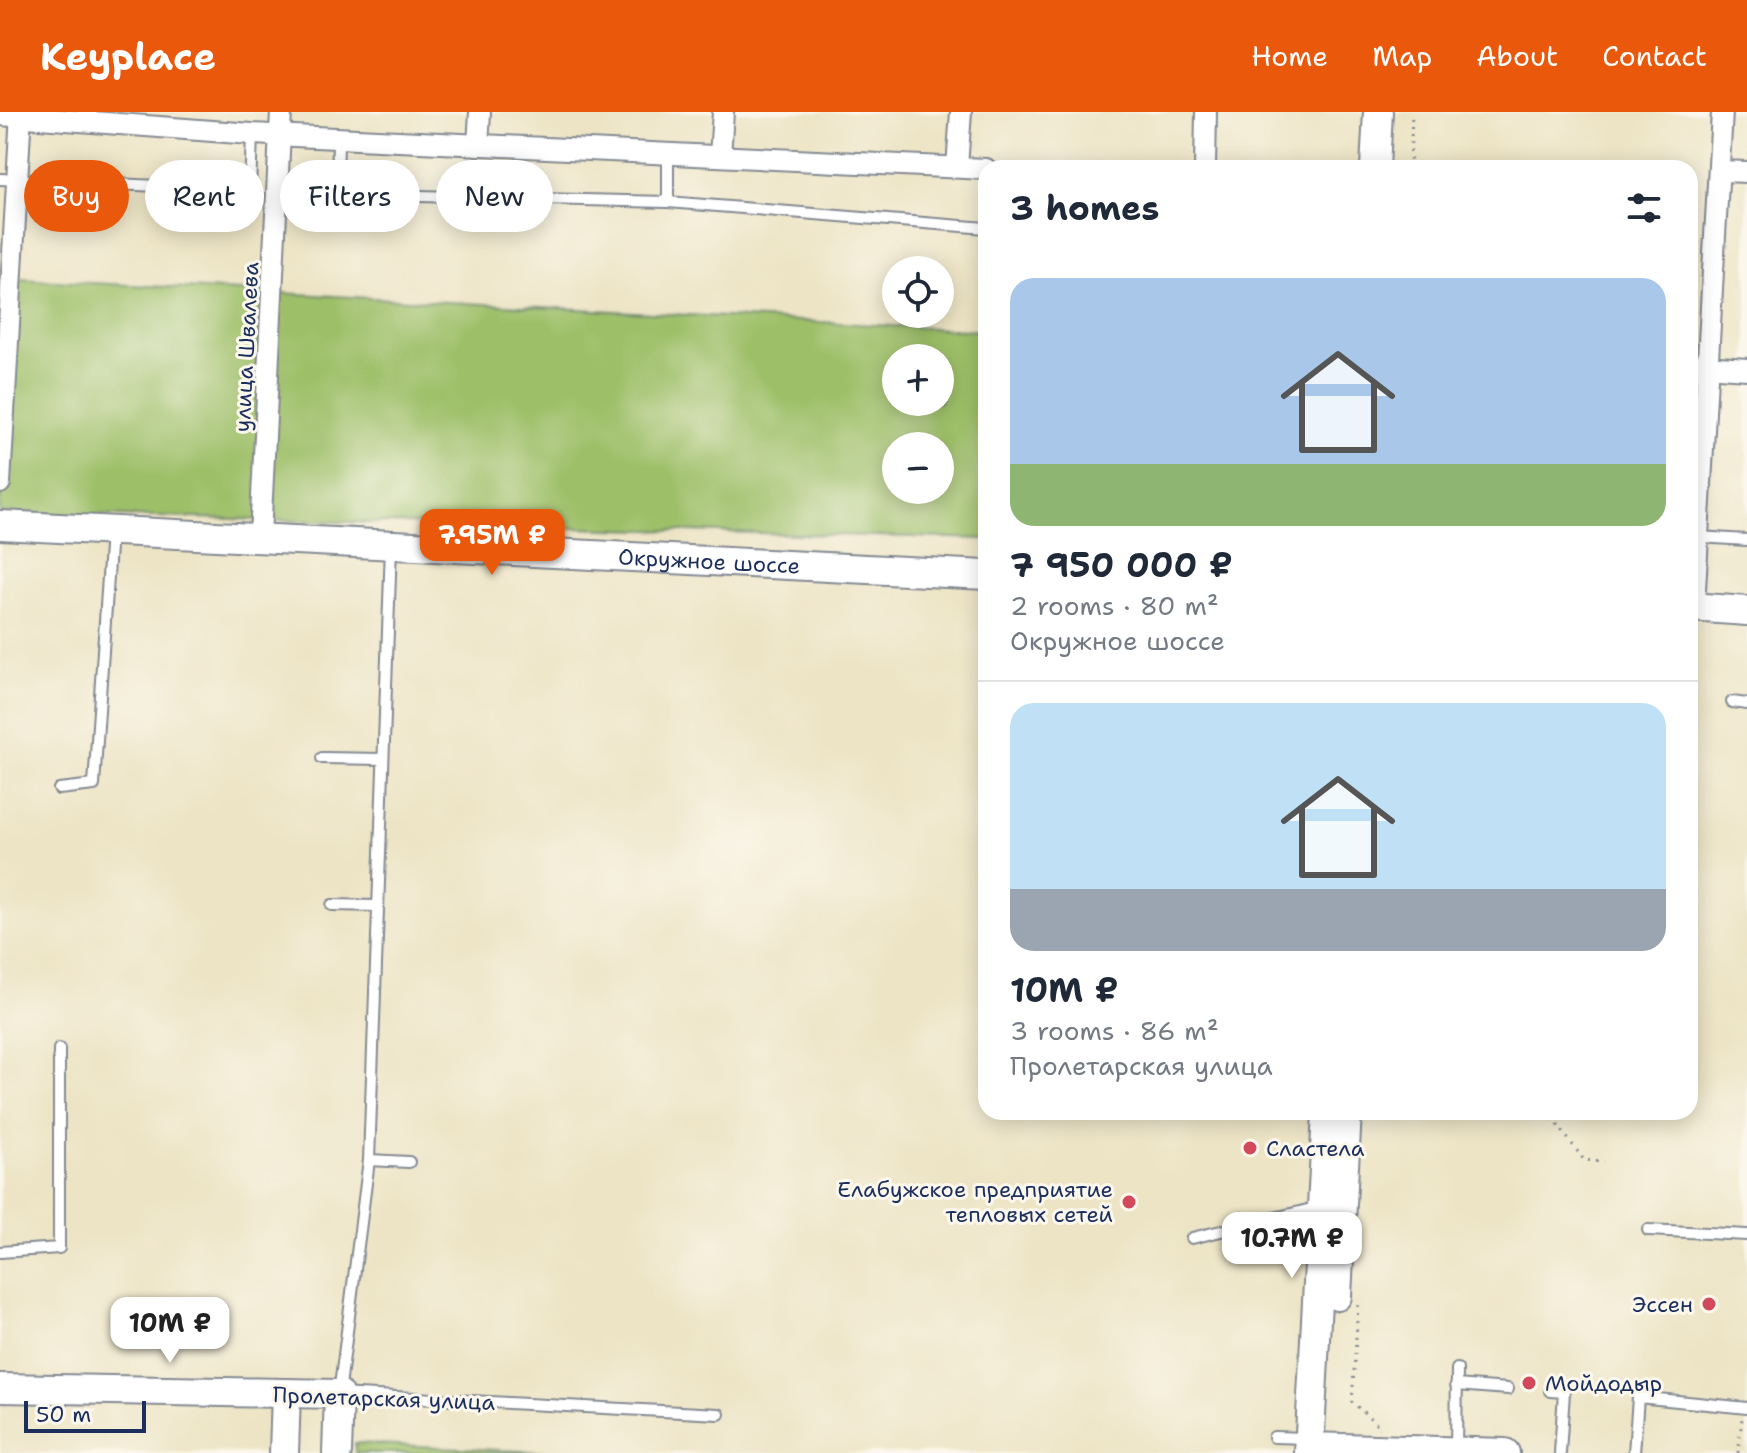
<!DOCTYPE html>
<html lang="en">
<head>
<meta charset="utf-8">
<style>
	body { margin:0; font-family:"Shantell Sans",sans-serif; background:#f2f2f3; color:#1f2937; height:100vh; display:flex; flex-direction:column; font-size:30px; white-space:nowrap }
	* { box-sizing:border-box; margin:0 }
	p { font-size:26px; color:#747a83 }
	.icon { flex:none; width:44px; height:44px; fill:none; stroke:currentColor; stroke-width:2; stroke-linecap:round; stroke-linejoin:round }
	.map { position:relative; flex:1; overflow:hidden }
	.side { position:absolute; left:978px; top:48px; width:720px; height:960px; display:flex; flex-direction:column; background:#fff; border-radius:24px; box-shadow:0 4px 20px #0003 }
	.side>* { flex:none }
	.guide { position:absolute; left:24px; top:48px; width:760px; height:72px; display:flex; gap:16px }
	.buttons { position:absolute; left:882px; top:144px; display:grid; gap:16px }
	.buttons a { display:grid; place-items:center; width:72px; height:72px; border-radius:50%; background:#fff; box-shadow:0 4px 20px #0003; font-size:40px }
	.scale { position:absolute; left:24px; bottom:20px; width:122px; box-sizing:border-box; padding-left:8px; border:4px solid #1b2f5e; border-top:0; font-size:22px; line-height:28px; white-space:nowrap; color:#1b2f5e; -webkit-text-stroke:6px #fbf7ec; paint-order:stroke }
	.price { position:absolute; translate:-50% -68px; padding:0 18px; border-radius:16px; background:#fff; color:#222; font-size:26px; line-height:52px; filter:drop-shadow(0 2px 4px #0008) }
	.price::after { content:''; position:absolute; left:50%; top:48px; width:24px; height:18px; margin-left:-12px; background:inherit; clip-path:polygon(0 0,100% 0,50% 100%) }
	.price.on { background:#ea580c; color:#fff }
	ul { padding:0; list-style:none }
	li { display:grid; align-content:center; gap:16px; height:424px; padding:0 32px }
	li+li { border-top:2px solid #e0e1e3 }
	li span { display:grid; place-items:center; height:248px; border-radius:24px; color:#555 }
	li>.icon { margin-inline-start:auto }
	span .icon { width:144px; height:144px; fill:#fffc; stroke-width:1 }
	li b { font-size:34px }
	h2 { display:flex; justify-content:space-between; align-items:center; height:96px; padding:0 32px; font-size:34px }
	.pill { padding:0 28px; border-radius:36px; background:#fff; box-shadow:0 4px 20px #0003; font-size:28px; line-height:72px }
	.pill.on { background:#ea580c; color:#fff }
	header { display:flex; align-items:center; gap:48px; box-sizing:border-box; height:112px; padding:0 40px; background:#ea580c; color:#fff }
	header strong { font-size:38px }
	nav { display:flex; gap:44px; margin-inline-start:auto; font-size:28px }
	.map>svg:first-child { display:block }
</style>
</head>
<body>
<header>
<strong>Keyplace</strong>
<nav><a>Home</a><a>Map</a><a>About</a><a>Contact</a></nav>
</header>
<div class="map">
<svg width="1747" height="1341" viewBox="0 0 1747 1341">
	<rect width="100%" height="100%" fill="#fbf7ec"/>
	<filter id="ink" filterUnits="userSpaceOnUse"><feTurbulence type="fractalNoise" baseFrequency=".0125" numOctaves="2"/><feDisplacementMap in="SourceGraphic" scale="16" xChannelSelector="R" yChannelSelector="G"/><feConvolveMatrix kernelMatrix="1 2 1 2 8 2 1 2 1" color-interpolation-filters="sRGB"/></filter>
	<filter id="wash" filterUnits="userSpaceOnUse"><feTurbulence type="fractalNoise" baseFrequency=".006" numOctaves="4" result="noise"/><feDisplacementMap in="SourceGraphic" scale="32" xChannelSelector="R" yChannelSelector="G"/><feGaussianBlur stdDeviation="1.8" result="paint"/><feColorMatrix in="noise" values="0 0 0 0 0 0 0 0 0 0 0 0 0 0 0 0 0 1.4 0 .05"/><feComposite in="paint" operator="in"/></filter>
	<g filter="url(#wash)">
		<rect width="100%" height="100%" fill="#ede4c5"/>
		<g fill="#9dbf68" stroke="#5c7763" stroke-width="2" fill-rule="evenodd">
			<path d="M0,166L986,219V427L0,401ZM896,246H940V290H896ZM896,334H940V378H896Z"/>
			<path d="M355,1331L565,1341H355Z"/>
		</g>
	</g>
	<g filter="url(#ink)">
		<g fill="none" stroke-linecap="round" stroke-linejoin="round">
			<g stroke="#848a92" stroke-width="14">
				<g id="lane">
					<path d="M338,26L337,82L668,90L986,116"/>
					<path d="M0,67L250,78L252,22"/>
					<path d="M668,90V41"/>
					<path d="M1698,425L1747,428"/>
					<path d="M391,435L369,1048L339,1282L719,1302"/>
					<path d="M1732,590L1747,592"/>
					<path d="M322,646L383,647"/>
					<path d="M59,677L94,673L111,420"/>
					<path d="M332,793L378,794"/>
					<path d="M369,1048L409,1050"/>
					<path d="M1648,1118L1747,1123"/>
					<path d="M1192,1126L1320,1095"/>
					<path d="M0,1140L59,1136V937"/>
					<path d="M1456,1273L1508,1277"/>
					<path d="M1550,1279L1564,1280L1560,1341"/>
					<path d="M1274,1325L1308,1326"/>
					<path d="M1456,1337L1457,1257"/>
					<path d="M1634,1341L1638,1285L1747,1296"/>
				</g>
			</g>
			<g stroke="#848a92" stroke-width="24">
				<g id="street">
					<path d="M0,3L252,22L986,57"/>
					<path d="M478,33L480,0"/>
					<path d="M720,44L723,0"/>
					<path d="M957,55L961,0"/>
					<path d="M1205,56L1206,0"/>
					<path d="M1721,59L1747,60"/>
					<path d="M1690,253L1747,257"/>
					<path d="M0,371L21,0"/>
					<path d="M260,425L281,0"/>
					<path d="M1694,495L1722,0"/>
				</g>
			</g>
			<g stroke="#848a92" stroke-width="32">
				<g id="secondary">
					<path d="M1375,56L1378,0"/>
					<path id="s1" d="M0,413L986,463"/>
					<path d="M1690,495L1747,499"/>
					<path d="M1337,1184L1347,1000"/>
					<path d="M0,1276L339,1282L337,1341"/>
					<path d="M1310,1335L1505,1341"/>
					<path d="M284,1341L286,1281"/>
					<path d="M1309,1341L1327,1000"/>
				</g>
			</g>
			<g stroke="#848a92" stroke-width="3" stroke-dasharray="2 6" stroke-linecap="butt">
				<path d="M1410,56L1412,0"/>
				<path d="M1548,1000L1584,1048L1604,1050"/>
				<path d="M1358,1193L1352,1290L1379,1314V1317"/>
				<path d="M1738,1341L1742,1307"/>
			</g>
			<use href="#lane" stroke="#fff" stroke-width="10"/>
			<use href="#street" stroke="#fff" stroke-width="20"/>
			<use href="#secondary" stroke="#fff" stroke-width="28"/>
		</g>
	</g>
	<g fill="#d1495b" stroke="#fbf7ec" stroke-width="3">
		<circle cx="1250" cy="1036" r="8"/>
		<circle cx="1129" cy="1090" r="8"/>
		<circle cx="1709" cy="1192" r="8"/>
		<circle cx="1529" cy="1271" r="8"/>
	</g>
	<g text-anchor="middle" stroke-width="6" stroke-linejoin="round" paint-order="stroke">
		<g font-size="22" fill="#1b2f5e" stroke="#fbf7ec">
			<text transform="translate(246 235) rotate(-87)" y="8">улица Швалева</text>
			<text dy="8" stroke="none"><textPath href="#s1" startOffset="710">Окружное шоссе</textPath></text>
			<text transform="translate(384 1286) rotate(2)" y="8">Пролетарская улица</text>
		</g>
		<g font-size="22" fill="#1b2f5e" stroke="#fbf7ec" text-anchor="start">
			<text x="1266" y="1044">Сластела</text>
			<text x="1113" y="1085" text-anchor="end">Елабужское предприятие<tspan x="1113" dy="25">тепловых сетей</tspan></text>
			<text x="1693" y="1200" text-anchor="end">Эссен</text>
			<text x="1545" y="1279">Мойдодыр</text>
		</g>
	</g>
</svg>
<div class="buttons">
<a><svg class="icon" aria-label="locate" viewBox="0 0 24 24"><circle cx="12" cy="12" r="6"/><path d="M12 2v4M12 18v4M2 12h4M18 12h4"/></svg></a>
<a>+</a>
<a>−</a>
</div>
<div class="scale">50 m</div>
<b class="price on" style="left:492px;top:465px">7.95M ₽</b>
<b class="price" style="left:1292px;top:1168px">10.7M ₽</b>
<b class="price" style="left:170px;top:1253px">10M ₽</b>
<div class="guide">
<a class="pill on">Buy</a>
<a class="pill">Rent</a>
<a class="pill">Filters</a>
<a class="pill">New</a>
</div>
<section class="side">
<h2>3 homes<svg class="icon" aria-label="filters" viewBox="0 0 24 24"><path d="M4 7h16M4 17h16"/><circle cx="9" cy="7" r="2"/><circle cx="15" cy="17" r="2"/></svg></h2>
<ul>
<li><span style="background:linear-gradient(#a9c7e8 75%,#8fb573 0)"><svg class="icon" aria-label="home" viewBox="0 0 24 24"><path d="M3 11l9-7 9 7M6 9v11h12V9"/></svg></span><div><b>7 950 000 ₽</b><p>2 rooms · 80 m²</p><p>Окружное шоссе</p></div></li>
<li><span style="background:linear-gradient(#bfe0f5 75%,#9aa5b1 0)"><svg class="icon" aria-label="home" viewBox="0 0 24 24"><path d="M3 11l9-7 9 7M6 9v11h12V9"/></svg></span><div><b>10M ₽</b><p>3 rooms · 86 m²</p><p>Пролетарская улица</p></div></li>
</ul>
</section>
</div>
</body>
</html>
